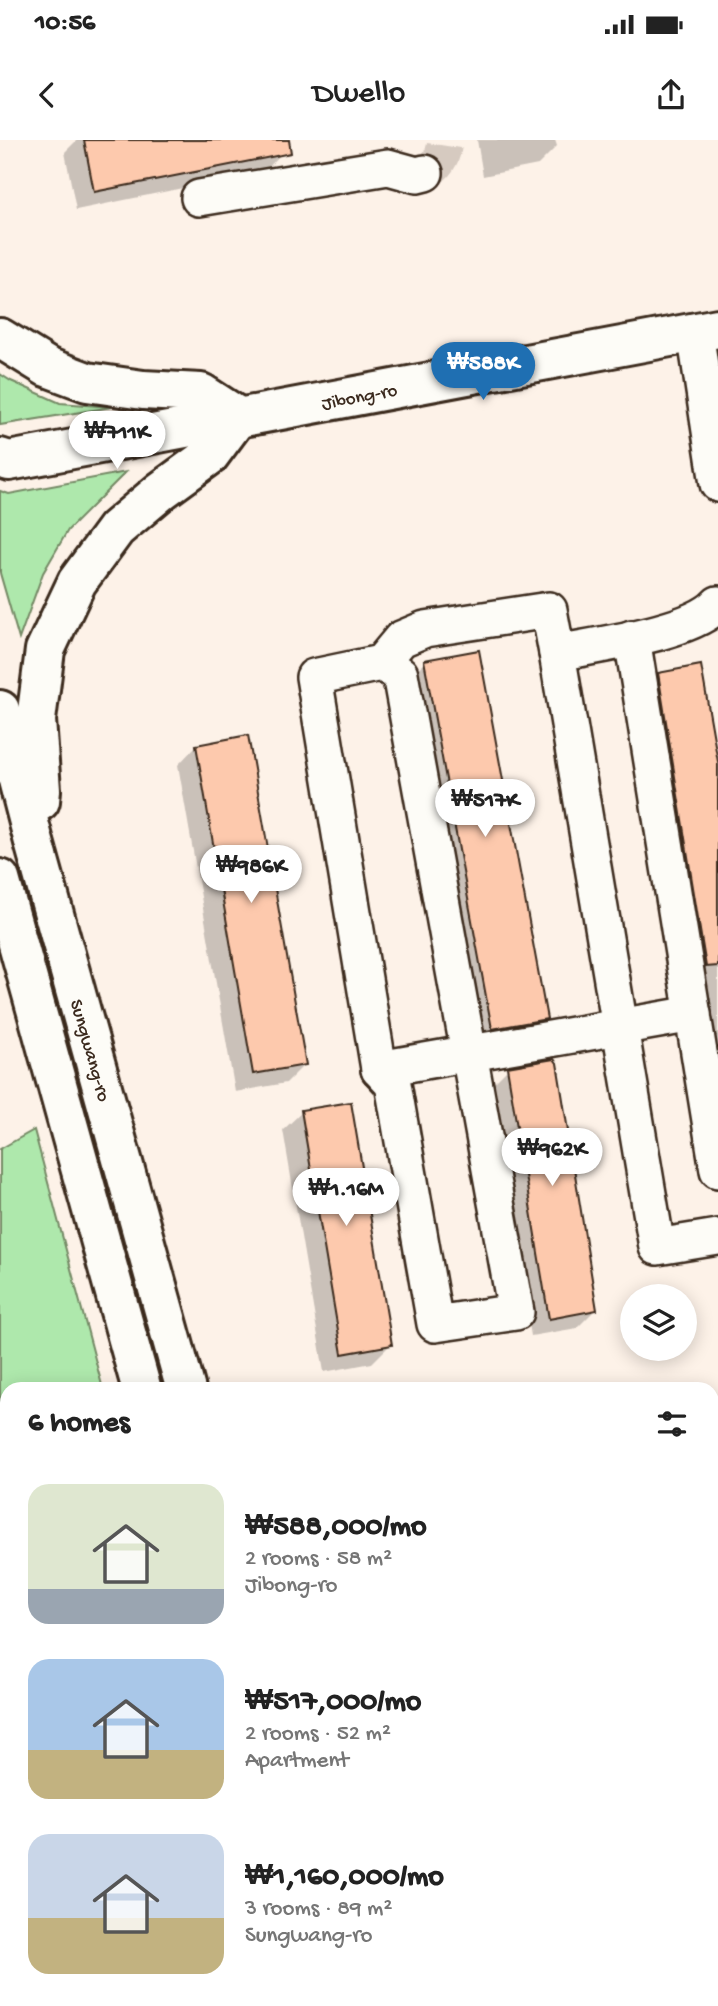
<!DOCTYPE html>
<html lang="en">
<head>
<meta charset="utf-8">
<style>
	body { margin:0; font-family:"Gochi Hand",sans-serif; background:#f6f6f6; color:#222; height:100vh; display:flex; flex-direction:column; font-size:26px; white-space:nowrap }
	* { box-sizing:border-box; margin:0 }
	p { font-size:23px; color:#767676 }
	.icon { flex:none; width:38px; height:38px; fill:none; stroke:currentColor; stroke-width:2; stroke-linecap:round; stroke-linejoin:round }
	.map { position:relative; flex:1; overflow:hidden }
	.side { position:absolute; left:0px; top:1242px; width:719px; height:625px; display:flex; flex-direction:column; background:#fff; border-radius:21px 21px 0 0; box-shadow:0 4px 18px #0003 }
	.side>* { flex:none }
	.controls { position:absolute; left:620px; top:1144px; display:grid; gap:14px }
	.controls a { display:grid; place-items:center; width:77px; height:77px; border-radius:50%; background:#fff; box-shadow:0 4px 18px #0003; font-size:35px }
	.price { position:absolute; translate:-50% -60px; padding:0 16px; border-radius:24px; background:#fff; color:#222; font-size:23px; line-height:46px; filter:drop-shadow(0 2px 4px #0008) }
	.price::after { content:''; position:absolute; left:50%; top:42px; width:21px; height:16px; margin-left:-10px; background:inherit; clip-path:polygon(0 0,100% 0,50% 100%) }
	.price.active { background:#1f6fb2; color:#fff }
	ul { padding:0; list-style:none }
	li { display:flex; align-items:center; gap:21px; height:175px; padding:0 28px }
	li span { display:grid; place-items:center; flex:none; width:196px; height:140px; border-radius:21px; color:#555 }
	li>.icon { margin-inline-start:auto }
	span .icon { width:84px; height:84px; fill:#fffc; stroke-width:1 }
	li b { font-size:30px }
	h2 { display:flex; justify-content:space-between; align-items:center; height:84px; padding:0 28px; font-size:30px }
	.status { display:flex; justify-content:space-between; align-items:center; height:49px; padding:0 35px; background:#fff; direction:ltr }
	.status svg { height:19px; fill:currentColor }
	header { display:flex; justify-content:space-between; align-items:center; height:91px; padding:0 28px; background:#fff; font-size:32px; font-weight:600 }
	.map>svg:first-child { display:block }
</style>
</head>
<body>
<div class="status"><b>10:56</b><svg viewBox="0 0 49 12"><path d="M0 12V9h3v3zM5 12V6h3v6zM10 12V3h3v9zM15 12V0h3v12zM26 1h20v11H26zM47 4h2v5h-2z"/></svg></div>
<header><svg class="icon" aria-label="back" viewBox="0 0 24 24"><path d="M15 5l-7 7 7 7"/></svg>Dwello<svg class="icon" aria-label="share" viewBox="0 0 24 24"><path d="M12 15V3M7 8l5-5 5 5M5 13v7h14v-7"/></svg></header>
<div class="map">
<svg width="718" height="1866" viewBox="0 0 718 1866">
	<rect width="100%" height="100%" fill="#fdf2e8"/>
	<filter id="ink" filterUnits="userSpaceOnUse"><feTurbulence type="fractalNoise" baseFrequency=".0143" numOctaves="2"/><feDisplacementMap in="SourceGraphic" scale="14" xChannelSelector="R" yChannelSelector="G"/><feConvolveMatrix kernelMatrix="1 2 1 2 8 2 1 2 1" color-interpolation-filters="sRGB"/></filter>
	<g filter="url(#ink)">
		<g fill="#aee8ac" stroke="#748965" stroke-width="2">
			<path d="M0,234L11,241L60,263L112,267L0,285Z"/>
			<path d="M126,332L68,390L43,433L19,499L0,433V351L9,354Z"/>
			<path d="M34,990L103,1249L7,1250V1860H266L268,1866H0V1009Z"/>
		</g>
		<g fill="#0003">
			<path d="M77,0H287L283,12L265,31L76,70L65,12Z"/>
			<path d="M477,0H555L557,6L538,25L483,36Z"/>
			<path d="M425,522L545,879L526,897L474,906L406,540Z"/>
			<path d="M659,535L718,632V1033L640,553Z"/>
			<path d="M196,606L304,925L286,943L235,952L178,625Z"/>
			<path d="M508,929L595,1170L577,1188L531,1196L490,947Z"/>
			<path d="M302,972L390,1205L372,1223L324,1232L283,990Z"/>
		</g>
		<g fill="#fdc9ad" stroke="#3b2a1e" stroke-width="2">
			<path d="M84,0H289L291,13L94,52Z"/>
			<path d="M479,510L547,879L492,889L424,520Z"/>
			<path d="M701,525L718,622V826L706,827L658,533Z"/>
			<path d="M248,595L306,925L253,934L196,605Z"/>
			<path d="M554,919L557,923L597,1170L549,1179L507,927Z"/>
			<path d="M351,962L392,1205L342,1214L301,970Z"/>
		</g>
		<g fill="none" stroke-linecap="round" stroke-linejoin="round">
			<g stroke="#d6cac0" stroke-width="35" stroke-dasharray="35 18" stroke-linecap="butt">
				<path d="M425,33C439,25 444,15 445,0"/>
				<path d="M715,1718L718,1735"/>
			</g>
			<g stroke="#3b2a1e" stroke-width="40">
				<g id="minor">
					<path d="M199,58L388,27L417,35L425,33"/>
					<path d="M695,192L718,344"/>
					<path d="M718,464C692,493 596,505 557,513L657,1107L718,1097"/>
					<path d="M632,498L718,1030"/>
					<path d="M381,523L400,534L516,1172L435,1184L393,944L379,929L314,537L381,523L401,499L425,489L549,470L557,513"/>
					<path d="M379,929L693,874"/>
					<path d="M712,1455L718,1488"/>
					<path d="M712,1579L718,1578"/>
					<path d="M712,1810L718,1809"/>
					<path d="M694,1860L695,1866"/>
				</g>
			</g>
			<g stroke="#3b2a1e" stroke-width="44">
				<g id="major">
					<path d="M0,198L47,227L87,242L143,250L201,253L238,277"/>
					<path d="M0,318L9,321L718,188"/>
					<path d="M0,570L34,702L186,1250"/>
					<path d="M40,661L41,650L36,580L45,510L77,442L116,389L161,351L209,316L238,277"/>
					<path d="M0,739L142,1250"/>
					<path d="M312,1860L313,1866"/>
					<path d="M355,1860L356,1866"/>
				</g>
			</g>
			<use href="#minor" stroke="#fdfcf7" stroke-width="35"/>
			<use href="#major" stroke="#fdfcf7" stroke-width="38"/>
		</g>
	</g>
	<g text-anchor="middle" stroke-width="5" stroke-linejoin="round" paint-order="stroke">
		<g font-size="19" fill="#3b2a1e" stroke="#fdfcf7">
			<text transform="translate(359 255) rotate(-11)" y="7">Jibong-ro</text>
			<text transform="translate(92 910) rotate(74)" y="7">Sungwang-ro</text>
		</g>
	</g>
</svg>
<div class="controls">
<a><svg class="icon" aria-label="layers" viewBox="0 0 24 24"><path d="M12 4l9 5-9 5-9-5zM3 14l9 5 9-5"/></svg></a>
</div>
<b class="price active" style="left:483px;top:262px">₩588K</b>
<b class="price" style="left:117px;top:331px">₩711K</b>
<b class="price" style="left:485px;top:699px">₩517K</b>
<b class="price" style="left:251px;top:765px">₩986K</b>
<b class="price" style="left:552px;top:1048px">₩962K</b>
<b class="price" style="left:346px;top:1088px">₩1.16M</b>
<section class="side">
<h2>6 homes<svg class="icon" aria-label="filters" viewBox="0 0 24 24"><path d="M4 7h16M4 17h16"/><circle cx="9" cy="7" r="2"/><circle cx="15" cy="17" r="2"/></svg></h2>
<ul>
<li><span style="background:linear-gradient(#dfe7d0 75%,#9aa5b1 0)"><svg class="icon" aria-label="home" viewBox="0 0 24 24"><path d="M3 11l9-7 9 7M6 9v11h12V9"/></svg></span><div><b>₩588,000/mo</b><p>2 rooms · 58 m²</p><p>Jibong-ro</p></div></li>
<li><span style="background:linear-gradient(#a9c7e8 65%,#c2b280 0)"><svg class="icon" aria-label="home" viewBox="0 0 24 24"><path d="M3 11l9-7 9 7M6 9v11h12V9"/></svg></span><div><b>₩517,000/mo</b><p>2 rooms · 52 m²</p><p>Apartment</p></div></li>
<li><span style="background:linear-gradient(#c9d6e8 60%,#c2b280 0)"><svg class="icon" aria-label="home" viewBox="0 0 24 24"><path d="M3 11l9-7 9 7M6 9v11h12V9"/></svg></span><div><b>₩1,160,000/mo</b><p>3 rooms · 89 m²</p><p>Sungwang-ro</p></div></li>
</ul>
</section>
</div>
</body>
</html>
